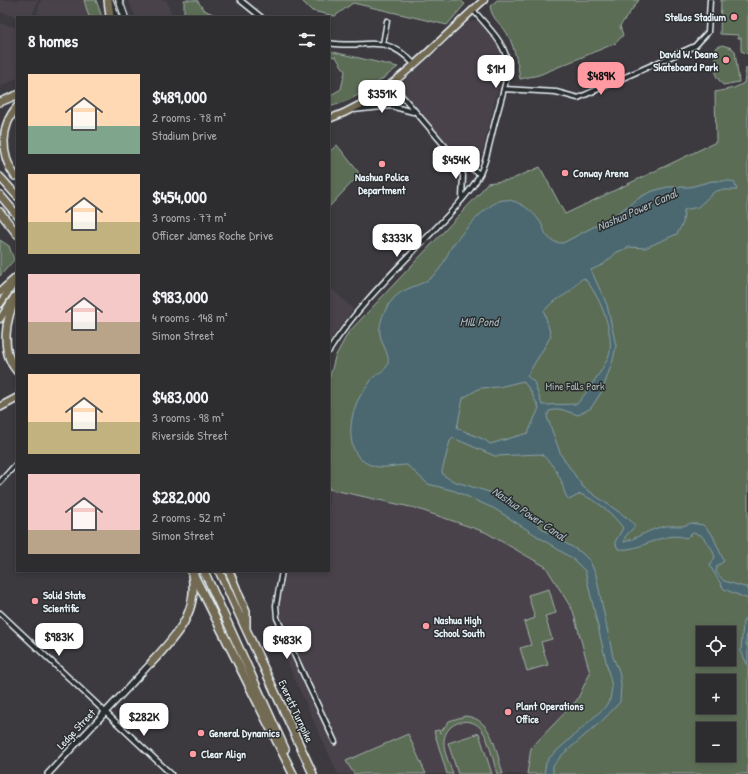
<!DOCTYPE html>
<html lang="en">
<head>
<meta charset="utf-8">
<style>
	body { margin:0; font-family:"Patrick Hand",sans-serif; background:#353437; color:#f1f3f6; height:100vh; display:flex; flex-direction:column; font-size:15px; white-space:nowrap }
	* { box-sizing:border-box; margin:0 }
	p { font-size:13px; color:#a7a7aa }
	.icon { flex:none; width:22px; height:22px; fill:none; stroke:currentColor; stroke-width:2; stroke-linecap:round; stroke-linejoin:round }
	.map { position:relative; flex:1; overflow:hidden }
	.details { position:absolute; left:16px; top:16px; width:314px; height:556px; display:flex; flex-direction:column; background:#2d2c2f; border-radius:0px; box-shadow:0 2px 6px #0003,0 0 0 1px #48484b }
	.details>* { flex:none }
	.buttons { position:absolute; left:696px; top:626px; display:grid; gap:8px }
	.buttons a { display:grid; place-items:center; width:40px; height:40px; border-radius:0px; background:#2d2c2f; box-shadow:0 2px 6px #0003,0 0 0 1px #48484b; font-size:20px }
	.price { position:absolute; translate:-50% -34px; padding:0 9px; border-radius:8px; background:#fff; color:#222; font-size:13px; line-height:26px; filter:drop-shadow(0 1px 2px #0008) }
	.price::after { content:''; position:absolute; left:50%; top:24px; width:12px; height:9px; margin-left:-6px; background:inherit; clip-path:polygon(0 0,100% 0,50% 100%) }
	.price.selected { background:#ff9aa2; color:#111 }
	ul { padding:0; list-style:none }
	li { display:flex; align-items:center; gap:12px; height:100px; padding:0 12px }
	li span { display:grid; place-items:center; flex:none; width:112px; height:80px; border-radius:0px; color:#555 }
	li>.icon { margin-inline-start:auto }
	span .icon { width:48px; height:48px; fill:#fffc; stroke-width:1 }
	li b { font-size:17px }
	h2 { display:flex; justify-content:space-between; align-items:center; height:48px; padding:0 12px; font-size:17px }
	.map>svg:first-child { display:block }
</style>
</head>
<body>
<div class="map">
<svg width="748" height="774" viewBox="0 0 748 774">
	<rect width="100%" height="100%" fill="#3c3a3f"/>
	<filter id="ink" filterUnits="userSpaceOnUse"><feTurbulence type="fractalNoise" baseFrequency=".025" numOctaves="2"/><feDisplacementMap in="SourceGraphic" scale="8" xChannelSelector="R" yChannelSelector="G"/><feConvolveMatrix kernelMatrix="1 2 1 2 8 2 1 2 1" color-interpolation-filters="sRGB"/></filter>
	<g filter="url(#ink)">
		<g fill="#49434b">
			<path d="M0,0H38L32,16L17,17L0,12Z"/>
			<path d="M41,0H84L89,17H36Z"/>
			<path d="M128,0H166L173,17H136Z"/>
			<path d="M475,21L479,23L497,43L502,56L503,67L479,165L475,167L457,157L398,87L467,23Z"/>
			<path d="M0,23L17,28V78L0,87Z"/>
			<path d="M329,286L353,309L329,341Z"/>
			<path d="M329,489L415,508L485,532L546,567L573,611L590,673L577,700L531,748L527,774H338L274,633L286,571H329Z"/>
		</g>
		<g fill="#5b6d57" stroke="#a2afa8" fill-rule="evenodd">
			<path d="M84,0H96L102,17H89Z"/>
			<path d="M184,0H197L204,10L220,17H184Z"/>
			<path d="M301,0H460L465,4L447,25L353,3L335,16L312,11Z"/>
			<path d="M497,0H639L620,26L623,35L616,43L539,75L520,79C518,65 515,50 509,37C503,24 492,21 490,6Z"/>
			<path d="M721,0H748V54L741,51V38H738V35L720,34Z"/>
			<path d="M722,45L732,48L735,51L739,82L723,85L716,76V48Z"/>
			<path d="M329,51L398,67C376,84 356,100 329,107V96L341,89L345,71L336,57L329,56Z"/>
			<path d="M746,68H748V774H527L531,748L577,700L590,673L573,611L546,567L485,532L415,508L329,489V380L335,357L348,333L479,194L487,183L510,180L540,167L565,214L716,142L715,92L734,88L744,83ZM703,633H729V659H703ZM703,681H729V707H703ZM703,729H729V755H703Z"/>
			<path d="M337,145L360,174L329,207V152Z"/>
			<path d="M0,240L9,246L14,260L0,276Z"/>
			<path d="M549,589L556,613L545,616L552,639L541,642L548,665L527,671L520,648L531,645L524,622L535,618L528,595Z"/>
			<path d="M465,716C493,718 496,752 503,774H497C493,761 490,742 482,730C471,714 445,722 444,741C443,752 450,764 453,774H447L434,731L439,730L440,733L449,721Z"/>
			<path d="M479,733L492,774H458L448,743Z"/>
			<path d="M408,734L426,774H354L346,761Z"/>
		</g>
		<g fill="#4b686f" stroke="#8a9fa6" fill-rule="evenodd">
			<path d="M712,181H730L734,182L737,190H720L714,192L698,207L684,210L683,223L677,234L645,248L630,247L617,252L604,264L591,270L607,305L616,346L613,360L602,391L591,408L578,415L560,409L549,411L547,417L561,455L583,487L629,519L635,526L625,537L624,542C638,538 651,528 666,526C676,525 682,528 691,523L703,525L712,534L724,561L717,566L716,572L724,581L748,588V599L724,589L710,566L715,557L712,549L701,535L693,533L686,538C662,530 642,552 618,549L615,542L623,528C612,513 597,500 580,494L569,500C564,494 564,490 562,483C558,472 550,461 541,454L495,456L453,438L450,441L442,471L443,475L453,481L499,495L513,503L544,530L582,553L590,561L596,575L613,657L619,671L621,684L620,702L604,719L562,755L553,766V774H544L546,763L549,758L604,708L610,700L612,687L585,571L573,559L495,509L455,491L428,484L407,465C396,465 385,469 374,466C345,459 348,423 357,402C360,395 366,388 370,382C374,374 384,372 387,366C392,357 381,344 380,334C379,328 381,319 384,313C399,281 420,292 437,272C444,264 447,255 452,246C461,234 488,202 503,200C517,198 536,213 542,225C544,229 545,235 549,238C553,242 558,243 563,243L612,217L642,196L653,191L667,187H690ZM584,278C599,294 613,329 610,352C608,363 585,395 577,404L542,405L534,382L527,376L551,336L544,311C551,302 561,298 570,291C575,287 577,281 584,278ZM523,381L530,390L539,408L528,433L490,444L485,440L457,428L463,398L480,388L499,387Z"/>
			<path d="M748,613L746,644L748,648V666L741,651L743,622Z"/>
		</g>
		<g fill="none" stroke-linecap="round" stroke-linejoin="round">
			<g stroke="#e8f1f8" stroke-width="7">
				<g id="minor">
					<path d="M240,0L261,17"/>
					<path d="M329,43C366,50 384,31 414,64"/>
					<path d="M383,44L387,21"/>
					<path d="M391,83L456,159L480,174"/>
					<path d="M504,89L556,92L578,98L695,46L708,32L710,0"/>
					<path d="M353,110L391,106L413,112"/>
					<path d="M457,161L463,175L462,199"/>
					<path d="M329,351C357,306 398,268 434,230C448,215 465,199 476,181C487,163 490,139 496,118C513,58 515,56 473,10"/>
					<path d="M0,482L17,463"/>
					<path d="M282,571L276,605L277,618L335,742"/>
					<path d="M0,613L171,774"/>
				</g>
			</g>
			<g stroke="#e8f1f8" stroke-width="8">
				<path id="tertiary" d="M48,774L151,663"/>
			</g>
			<g stroke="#e8f1f8" stroke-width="8">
				<g id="secondary">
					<path d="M110,0L116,17"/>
					<path d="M119,0L125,17"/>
				</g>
			</g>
			<g stroke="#e8f1f8" stroke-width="9">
				<g id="primary">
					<path d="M329,119C391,97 436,42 484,0"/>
					<path d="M0,304L17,279"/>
					<path d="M0,319L14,297"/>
				</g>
			</g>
			<g stroke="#e8f1f8" stroke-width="10">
				<g id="motorway">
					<path d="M108,0L110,17"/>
					<path d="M0,102L17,95"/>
					<path d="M15,176C0,155 0,127 17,107"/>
					<path d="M0,177L17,196"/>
					<path d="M0,195L17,215"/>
					<path d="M0,212L17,234"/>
					<path d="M0,292L17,277"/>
					<path d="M17,296C5,319 0,351 17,371"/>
					<path d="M0,407L17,398"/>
					<path d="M192,571L293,774"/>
					<path d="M204,571L285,749"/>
					<path d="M219,571L313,774"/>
					<path d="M229,571L246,612V627"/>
					<path d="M151,663C175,637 199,613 192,575"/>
				</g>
			</g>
			<use href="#minor" stroke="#2a2d2e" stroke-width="4"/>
			<use href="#tertiary" stroke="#2a2d2e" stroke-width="5"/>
			<use href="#secondary" stroke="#2a2d2e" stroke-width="5.5"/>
			<use href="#primary" stroke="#736b52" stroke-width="6"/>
			<use href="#motorway" stroke="#736b52" stroke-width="7"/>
		</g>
	</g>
	<g fill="#ff9aa2" stroke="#2a2d2e" stroke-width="1.5">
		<circle cx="734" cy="17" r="4"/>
		<circle cx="726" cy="60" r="4"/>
		<circle cx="382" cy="164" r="4"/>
		<circle cx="565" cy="173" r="4"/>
		<circle cx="35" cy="601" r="4"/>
		<circle cx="426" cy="626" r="4"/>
		<circle cx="508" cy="712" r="4"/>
		<circle cx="201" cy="733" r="4"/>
		<circle cx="193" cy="754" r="4"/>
	</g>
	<g text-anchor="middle" stroke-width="3" stroke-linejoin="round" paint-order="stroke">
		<g font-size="11" font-weight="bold" fill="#e8f1f8" stroke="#2a2d2e" text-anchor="start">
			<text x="726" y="21" text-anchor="end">Stellos Stadium</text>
			<text x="718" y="58" text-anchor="end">David W. Deane<tspan x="718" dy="13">Skateboard Park</tspan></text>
			<text x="573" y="177">Conway Arena</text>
			<text x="382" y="181" text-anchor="middle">Nashua Police<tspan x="382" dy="13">Department</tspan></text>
			<text x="43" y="599">Solid State<tspan x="43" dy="13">Scientific</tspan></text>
			<text x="434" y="624">Nashua High<tspan x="434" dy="13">School South</tspan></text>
			<text x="516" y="710">Plant Operations<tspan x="516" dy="13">Office</tspan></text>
			<text x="209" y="737">General Dynamics</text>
			<text x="201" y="758">Clear Align</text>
		</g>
		<g font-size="11" fill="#a9b6b0" stroke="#2a2d2e">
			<text x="575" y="390">Mine Falls Park</text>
		</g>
		<g font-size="11" fill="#e8f1f8" stroke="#2a2d2e">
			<text transform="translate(296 711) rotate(65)" y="4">Everett Turnpike</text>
			<text transform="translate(76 729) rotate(-47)" y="4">Ledge Street</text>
		</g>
		<g font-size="12" font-style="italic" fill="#a9bac1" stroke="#2a2d2e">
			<text transform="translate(637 210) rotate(-24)" y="4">Nashua Power Canal</text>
			<text x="479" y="326">Mill Pond</text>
			<text transform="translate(529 514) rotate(34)" y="4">Nashua Power Canal</text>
		</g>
	</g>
</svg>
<div class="buttons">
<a><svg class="icon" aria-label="locate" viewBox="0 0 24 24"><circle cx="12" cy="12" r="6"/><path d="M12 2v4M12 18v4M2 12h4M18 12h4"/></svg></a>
<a>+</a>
<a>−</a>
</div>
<b class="price" style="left:496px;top:89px">$1M</b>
<b class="price selected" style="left:601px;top:96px">$489K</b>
<b class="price" style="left:382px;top:114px">$351K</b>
<b class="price" style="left:456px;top:180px">$454K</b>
<b class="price" style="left:397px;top:258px">$333K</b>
<b class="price" style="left:59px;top:657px">$983K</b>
<b class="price" style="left:287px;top:660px">$483K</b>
<b class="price" style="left:144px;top:737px">$282K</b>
<section class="details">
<h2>8 homes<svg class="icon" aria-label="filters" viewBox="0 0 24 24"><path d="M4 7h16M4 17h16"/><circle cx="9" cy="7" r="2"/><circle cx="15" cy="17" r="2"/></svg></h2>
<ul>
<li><span style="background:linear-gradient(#ffd9b3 65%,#7fa58c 0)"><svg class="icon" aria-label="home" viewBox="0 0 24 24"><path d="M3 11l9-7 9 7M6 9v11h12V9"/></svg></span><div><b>$489,000</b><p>2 rooms · 78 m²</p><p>Stadium Drive</p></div></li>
<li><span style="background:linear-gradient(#ffd9b3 60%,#c2b280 0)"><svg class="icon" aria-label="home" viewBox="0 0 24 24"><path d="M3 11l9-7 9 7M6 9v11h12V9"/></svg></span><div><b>$454,000</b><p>3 rooms · 77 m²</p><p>Officer James Roche Drive</p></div></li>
<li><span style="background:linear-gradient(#f6c9c9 60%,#b9a48a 0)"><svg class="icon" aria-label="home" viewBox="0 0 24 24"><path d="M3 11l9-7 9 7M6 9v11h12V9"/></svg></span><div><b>$983,000</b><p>4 rooms · 148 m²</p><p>Simon Street</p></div></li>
<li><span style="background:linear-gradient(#ffd9b3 60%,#c2b280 0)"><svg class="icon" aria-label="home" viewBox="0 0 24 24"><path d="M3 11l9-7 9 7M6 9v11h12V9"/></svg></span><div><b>$483,000</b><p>3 rooms · 98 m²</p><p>Riverside Street</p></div></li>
<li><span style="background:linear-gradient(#f6c9c9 70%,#b9a48a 0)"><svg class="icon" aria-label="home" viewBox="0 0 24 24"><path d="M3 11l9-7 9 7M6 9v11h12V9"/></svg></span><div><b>$282,000</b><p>2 rooms · 52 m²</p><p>Simon Street</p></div></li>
</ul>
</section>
</div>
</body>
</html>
